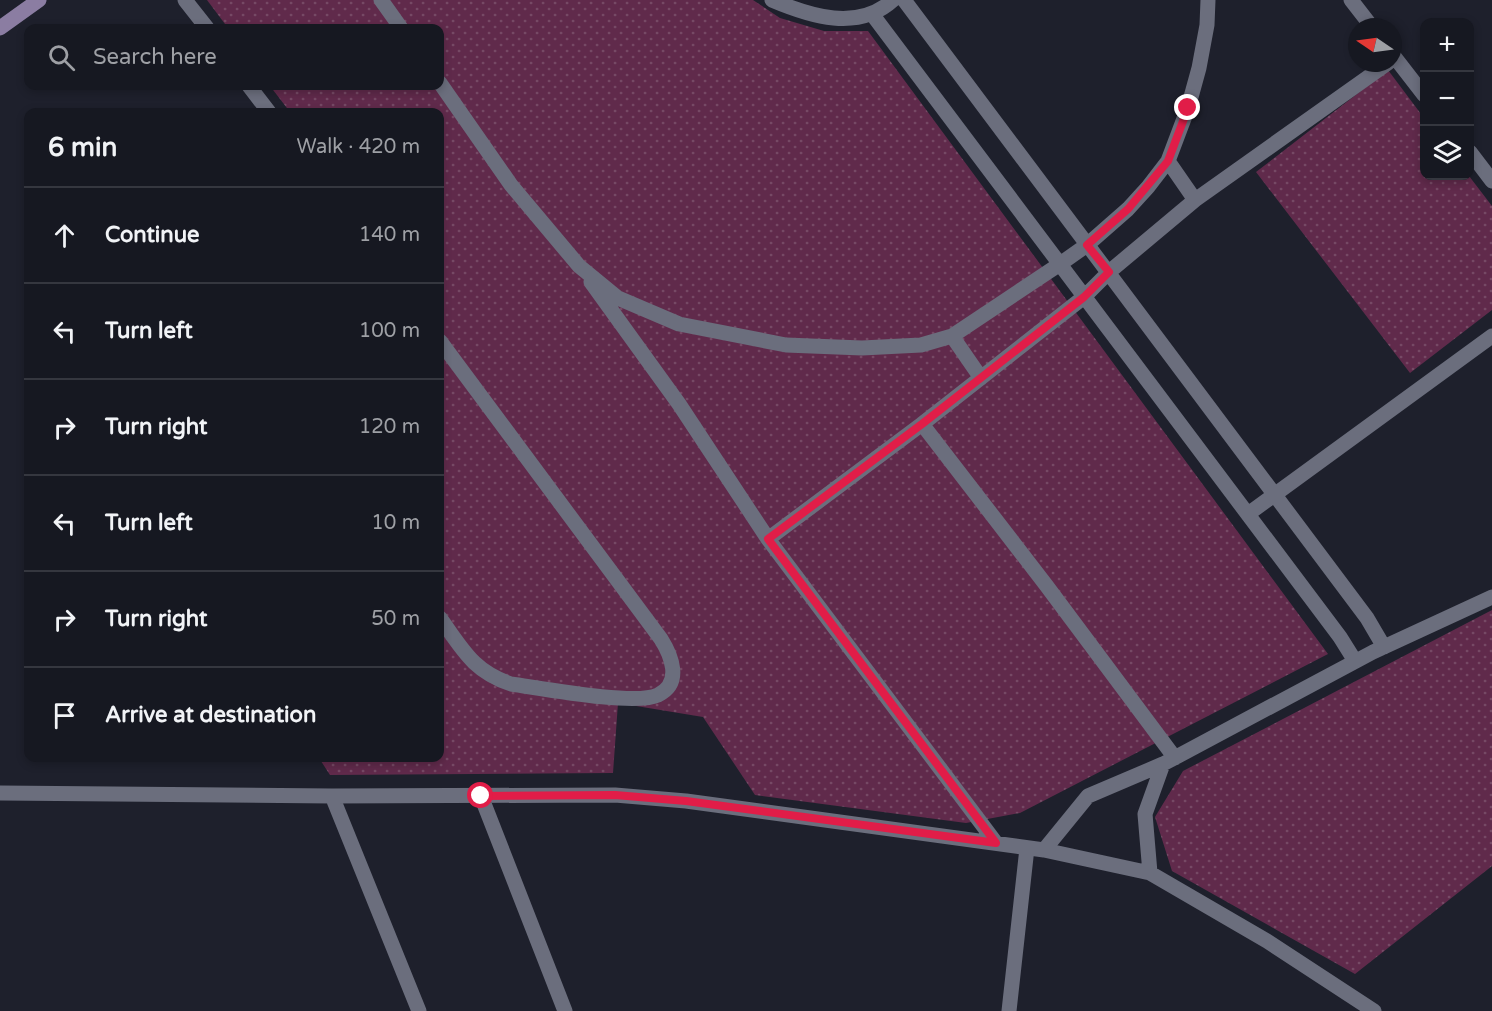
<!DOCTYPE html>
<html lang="en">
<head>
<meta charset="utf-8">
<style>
  :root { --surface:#161821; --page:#1f212a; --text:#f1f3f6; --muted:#9ea0a5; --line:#35373f }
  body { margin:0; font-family:"Varela Round",sans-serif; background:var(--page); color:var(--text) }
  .controls { position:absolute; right:18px; top:18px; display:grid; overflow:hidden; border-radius:12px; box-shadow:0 3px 9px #0003 }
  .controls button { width:54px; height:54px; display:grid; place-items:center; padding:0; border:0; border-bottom:2px solid var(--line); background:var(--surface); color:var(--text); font:30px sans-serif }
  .compass { position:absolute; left:1348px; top:18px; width:54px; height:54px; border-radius:50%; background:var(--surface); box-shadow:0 3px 9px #0003; rotate:283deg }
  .stop { position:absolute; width:18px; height:18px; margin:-14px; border:4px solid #e11d48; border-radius:50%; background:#fff }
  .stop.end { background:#e11d48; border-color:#fff; box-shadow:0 2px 6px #0008 }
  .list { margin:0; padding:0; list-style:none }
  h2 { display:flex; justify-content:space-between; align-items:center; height:78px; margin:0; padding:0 24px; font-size:26px }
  h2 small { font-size:20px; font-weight:400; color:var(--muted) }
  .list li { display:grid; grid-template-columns:39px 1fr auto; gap:18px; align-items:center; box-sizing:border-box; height:96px; padding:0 24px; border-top:2px solid var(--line) }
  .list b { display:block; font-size:22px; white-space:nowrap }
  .list em { font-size:20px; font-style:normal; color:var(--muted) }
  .icon { flex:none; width:33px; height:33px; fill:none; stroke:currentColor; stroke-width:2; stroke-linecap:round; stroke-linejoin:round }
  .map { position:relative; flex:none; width:1492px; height:1011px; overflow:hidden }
  .search { position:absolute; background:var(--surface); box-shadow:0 3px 9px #0003; left:24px; top:24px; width:420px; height:66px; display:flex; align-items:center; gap:15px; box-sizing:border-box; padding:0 21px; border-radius:12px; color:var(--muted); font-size:22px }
  .panel { position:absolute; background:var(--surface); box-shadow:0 3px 9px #0003; left:24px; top:108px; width:420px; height:654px; border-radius:12px }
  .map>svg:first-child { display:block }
  .grass { fill:url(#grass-dots) }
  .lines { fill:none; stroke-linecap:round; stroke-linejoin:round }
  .street { stroke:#6b6e7d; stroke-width:15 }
  .secondary { stroke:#8b7da2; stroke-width:15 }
  .route { stroke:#e11d48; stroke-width:8 }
</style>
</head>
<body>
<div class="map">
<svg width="1492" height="1011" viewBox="0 0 1492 1011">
  <defs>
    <pattern id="grass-dots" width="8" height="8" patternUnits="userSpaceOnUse" patternTransform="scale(1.5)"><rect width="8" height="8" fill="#602a4b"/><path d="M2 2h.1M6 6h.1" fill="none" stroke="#764965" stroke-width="1.8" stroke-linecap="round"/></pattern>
  </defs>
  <rect width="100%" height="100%" fill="#1e202c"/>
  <path class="grass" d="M 207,0 L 753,0 L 780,18 L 824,31 L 868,31 L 1328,654 L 1020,813 L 966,823 L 755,795 L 703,717 L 618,703 L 613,773 L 330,775 L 319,758 L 440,758 L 440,112 L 290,112 L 270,86 L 440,86 L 440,28 L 228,28 Z
    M 1388,70 L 1424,118 L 1424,176 L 1469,176 L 1492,206 L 1492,310 L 1410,373 L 1256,172 Z
    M 1492,610 L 1492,866 L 1355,974 L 1172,871 L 1155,817 L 1183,771 Z"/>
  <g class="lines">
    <path class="street" d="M 185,0 L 207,28
      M 381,0 L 401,28
      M 772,0 C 810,16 858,32 893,0
      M 904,0 L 1367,618 L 1384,647
      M 1351,0 L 1372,27
      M 872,14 L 1340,637 L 1355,661
      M 1393,55 L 1424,95
      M 440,83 L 511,185 L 579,266 L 618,298 L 679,324 L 786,345 L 862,348 L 921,345 L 952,336 L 1060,264 L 1087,245 L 1128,209 L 1148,187 L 1168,161 L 1188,108 L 1199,68 L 1207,25 L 1208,0
      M 249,86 L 269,112
      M 1470,152 L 1492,181
      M 1168,161 L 1195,200
      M 591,282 L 679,404 L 768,539 L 922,424
      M 952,336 L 981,378
      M 440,341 L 661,639 C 671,655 683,683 658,695 C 635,706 540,688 511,684 C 473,671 463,650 440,618
      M 1248,514 L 1492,336
      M 768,539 L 996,843
      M 1175,758 L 1046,585 L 922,424 L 1084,297 L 1109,272 L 1195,200 L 1388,63
      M 0,793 L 332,796 L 615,795 L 686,801 L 1044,850 L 1150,873 L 1267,941 L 1374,1011
      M 332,796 L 419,1011
      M 481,796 L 565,1011
      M 1044,850 L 1088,796 L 1163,764 L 1373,652 L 1492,597
      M 1150,873 L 1145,814 L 1163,764
      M 1009,1011 L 1027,848"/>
    <path class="secondary" d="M 0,28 L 39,0"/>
  </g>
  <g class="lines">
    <path class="route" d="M 481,796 L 615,795 L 686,801 L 996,843 L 768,539 L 922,424 L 1084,297 L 1109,272 L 1087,245 L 1128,209 L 1168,161 L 1188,108"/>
  </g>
</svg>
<div class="controls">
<button>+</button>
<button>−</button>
<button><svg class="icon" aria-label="layers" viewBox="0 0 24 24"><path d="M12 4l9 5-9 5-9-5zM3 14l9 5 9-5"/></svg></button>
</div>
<svg class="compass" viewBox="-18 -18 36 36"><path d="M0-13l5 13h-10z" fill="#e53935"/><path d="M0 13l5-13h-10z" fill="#9ea0a5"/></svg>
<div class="stop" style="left:481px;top:796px"></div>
<div class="stop end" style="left:1188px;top:108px"></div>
<div class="search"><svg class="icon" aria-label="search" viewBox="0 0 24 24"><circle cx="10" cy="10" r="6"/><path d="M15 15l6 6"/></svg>Search here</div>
<section class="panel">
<h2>6 min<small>Walk · 420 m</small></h2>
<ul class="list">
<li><svg class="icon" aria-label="ahead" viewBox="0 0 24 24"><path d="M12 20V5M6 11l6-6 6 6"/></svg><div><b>Continue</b></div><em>140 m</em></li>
<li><svg class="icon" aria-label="left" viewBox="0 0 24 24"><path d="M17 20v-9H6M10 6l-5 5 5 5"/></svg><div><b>Turn left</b></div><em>100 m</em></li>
<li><svg class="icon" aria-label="right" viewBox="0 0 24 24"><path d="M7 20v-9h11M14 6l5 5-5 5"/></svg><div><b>Turn right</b></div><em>120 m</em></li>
<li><svg class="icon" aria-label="left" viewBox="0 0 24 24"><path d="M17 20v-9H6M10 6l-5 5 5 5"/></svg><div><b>Turn left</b></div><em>10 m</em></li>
<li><svg class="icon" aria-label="right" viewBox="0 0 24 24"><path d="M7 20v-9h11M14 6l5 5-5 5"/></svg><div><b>Turn right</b></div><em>50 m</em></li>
<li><svg class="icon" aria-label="arrive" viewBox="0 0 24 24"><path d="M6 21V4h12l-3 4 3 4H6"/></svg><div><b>Arrive at destination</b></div></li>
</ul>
</section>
</div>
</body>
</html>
